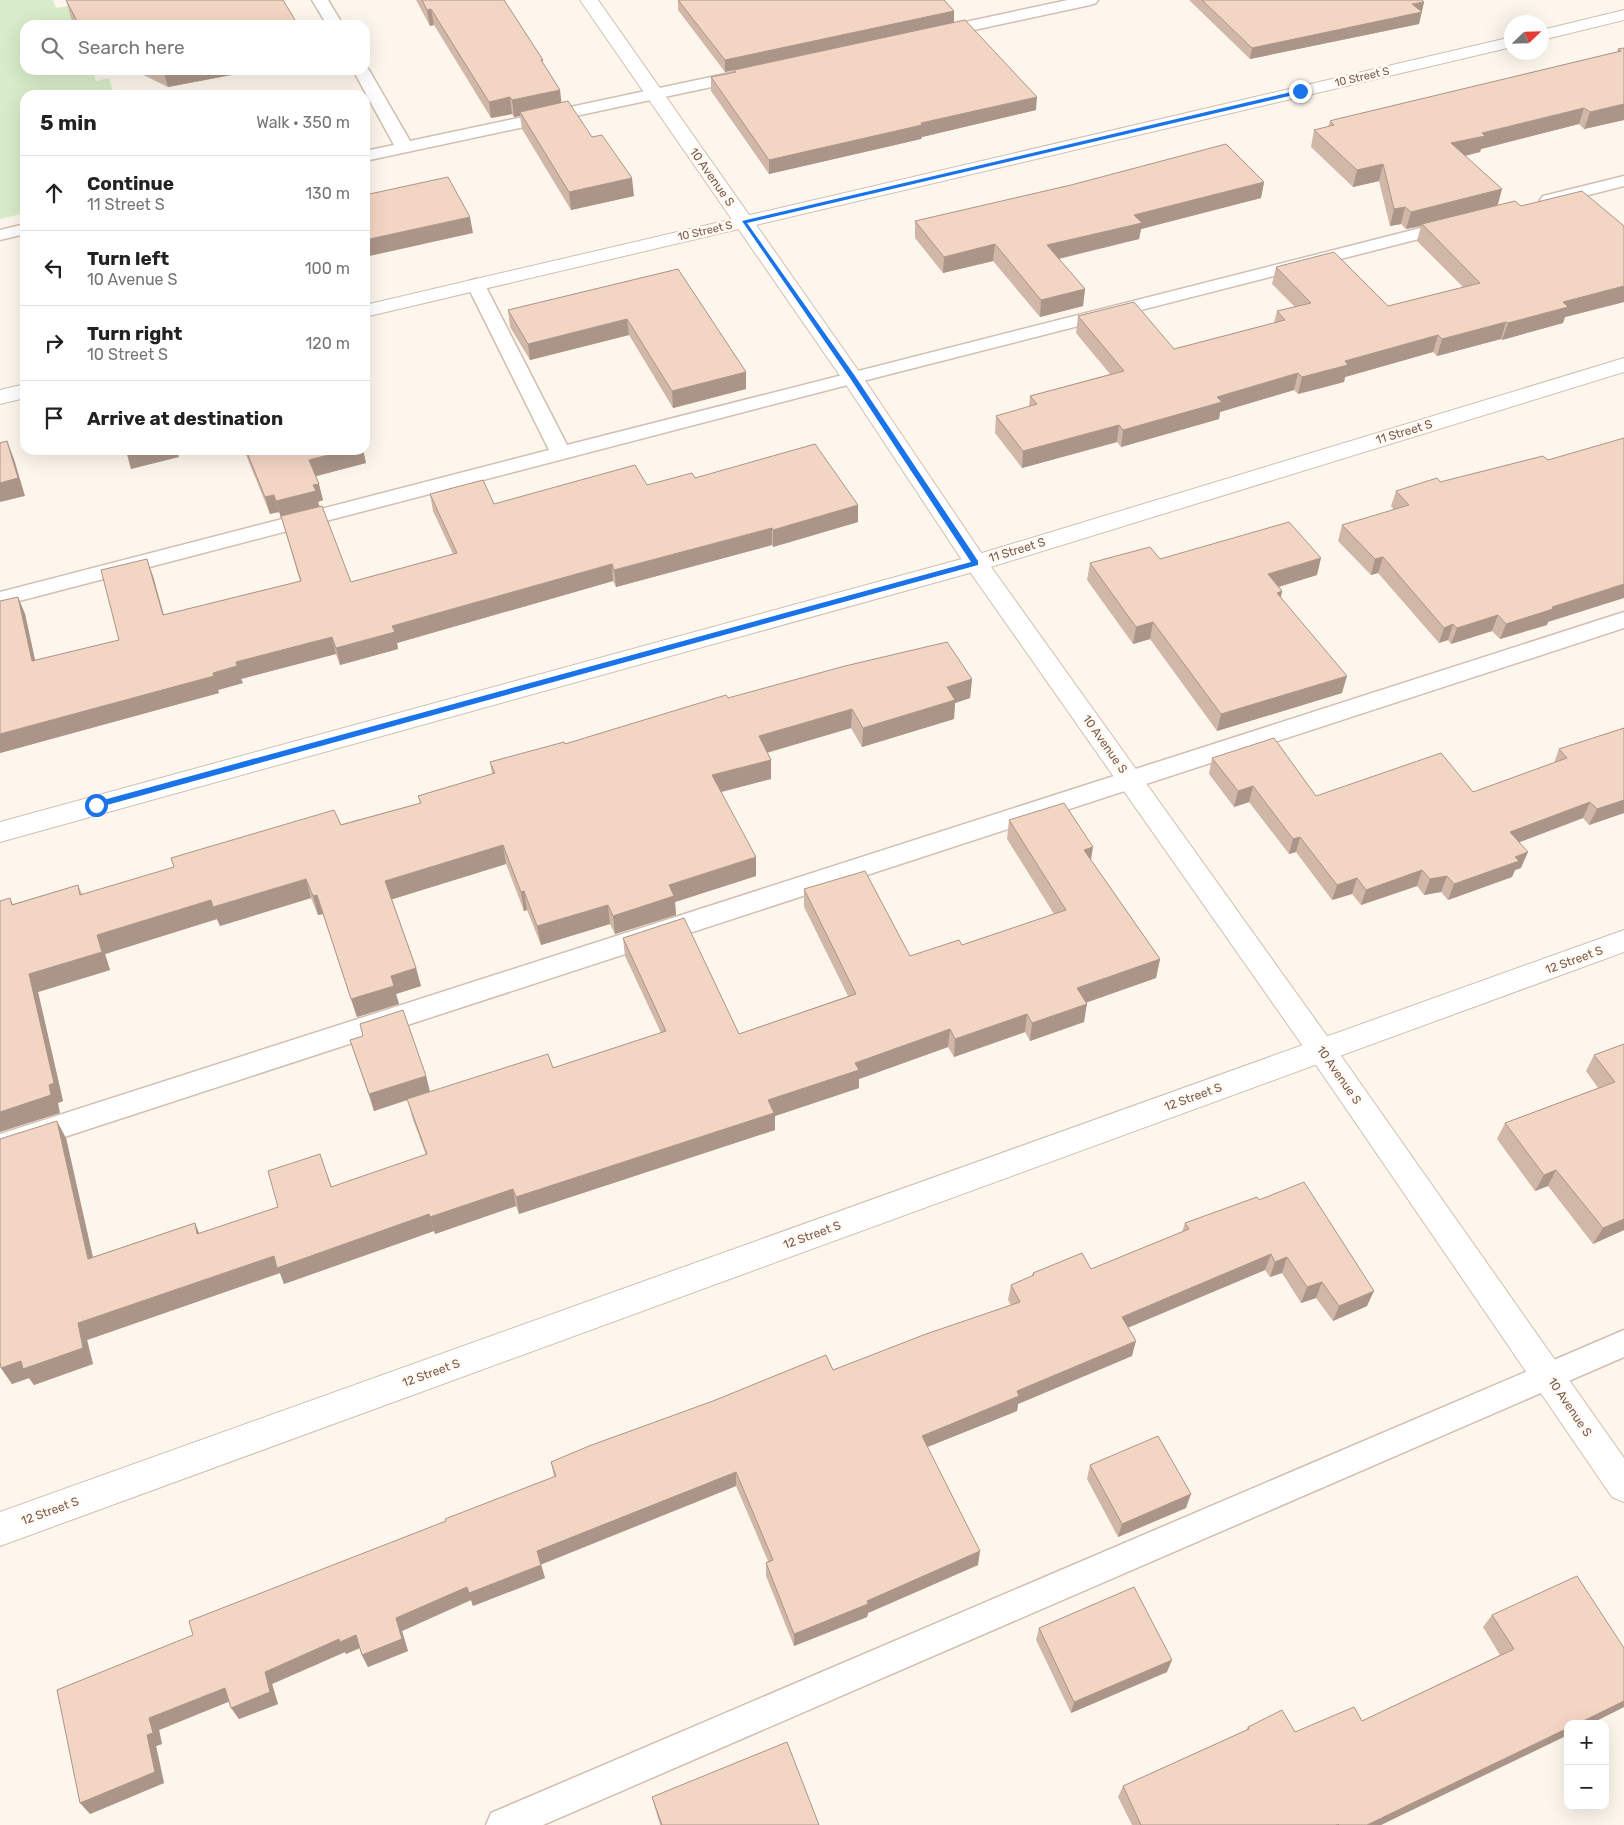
<!DOCTYPE html>
<html lang="en">
<head>
<meta charset="utf-8">
<style>
  :root { --surface:#fff; --page:#f2f2f2; --text:#222; --muted:#767676; --line:#e0e0e0 }
  body { margin:0; font-family:Rubik,sans-serif; background:var(--page); color:var(--text) }
  .controls { position:absolute; right:15px; bottom:15px; display:grid; overflow:hidden; border-radius:10px; box-shadow:0 5px 20px #0002 }
  .controls button { width:45px; height:45px; display:grid; place-items:center; padding:0; border:0; border-bottom:1px solid var(--line); background:var(--surface); color:var(--text); font:25px sans-serif }
  .compass { position:absolute; left:1504px; top:15px; width:45px; height:45px; border-radius:50%; background:var(--surface); box-shadow:0 5px 20px #0002; rotate:67deg }
  .stop { position:absolute; width:15px; height:15px; margin:-11px; border:4px solid #1a73e8; border-radius:50%; background:#fff }
  .stop.end { background:#1a73e8; border-color:#fff; box-shadow:0 1px 5px #0008 }
  .list { margin:0; padding:0; list-style:none }
  h2 { display:flex; justify-content:space-between; align-items:center; height:65px; margin:0; padding:0 20px; font-size:21px }
  h2 small { font-size:16px; font-weight:400; color:var(--muted) }
  .list li { display:grid; grid-template-columns:32px 1fr auto; gap:15px; align-items:center; box-sizing:border-box; height:75px; padding:0 20px; border-top:1px solid var(--line) }
  .list b { display:block; font-size:19px; white-space:nowrap }
  .list p { margin:0; font-size:16px; white-space:nowrap; color:var(--muted) }
  .list em { font-size:16px; font-style:normal; color:var(--muted) }
  .icon { flex:none; width:28px; height:28px; fill:none; stroke:currentColor; stroke-width:2; stroke-linecap:round; stroke-linejoin:round }
  .map { position:relative; flex:none; width:1624px; height:1825px; overflow:hidden }
  .search { position:absolute; background:var(--surface); box-shadow:0 5px 20px #0002; left:20px; top:20px; width:350px; height:55px; display:flex; align-items:center; gap:12px; box-sizing:border-box; padding:0 18px; border-radius:15px; color:var(--muted); font-size:19px }
  .panel { position:absolute; background:var(--surface); box-shadow:0 5px 20px #0002; left:20px; top:90px; width:350px; height:365px; border-radius:15px }
  .map>svg:first-child { display:block }
  .green { fill:#d8ecc9 }
  .lines { fill:none; stroke-linecap:round; stroke-linejoin:round }
  .service-casing { stroke:#d1beb0; stroke-width:3 }
  .minor-casing { stroke:#d1beb0; stroke-width:2 }
  .tertiary-casing { stroke:#d1beb0; stroke-width:2 }
  .service { fill:#fff; fill-rule:evenodd }
  .minor { fill:#fff; fill-rule:evenodd }
  .tertiary { fill:#fff; fill-rule:evenodd }
  .wall { fill:#d1b7a8 }
  .shaded-wall { fill:#aa9588 }
  .building { fill:#f3d5c3; stroke:#aa9588 }
  .route { fill:#1a73e8 }
  .labels { text-anchor:middle; dominant-baseline:central; stroke-width:5; stroke-linejoin:round; paint-order:stroke }
  .far-street-label { font-size:11px; fill:#7a5c4d; stroke:#fffaf3 }
  .street-label { font-size:12px; fill:#7a5c4d; stroke:#fffaf3 }
</style>
</head>
<body>
<div class="map">
<svg width="1624" height="1825" viewBox="0 0 1624 1825">
  <rect width="100%" height="100%" fill="#fdf6ec"/>
  <path class="green" d="M 0,0 L 53,0 L 56,8 L 68,6 L 75,25 L 25,25 L 25,70 L 92,70 L 96,81 L 109,78 L 114,95 L 25,95 L 25,213 L 0,219 Z"/>
  <g class="lines">
    <g class="service-casing">
      <path id="service" d="M 312,0 L 328,0 L 343,25 L 327,25 Z
        M 1068,0 L 1098,0 L 1096,3 L 1090,5 L 937,38 L 931,36 L 929,33 L 931,30 L 937,28 Z
        M 365,66 L 369,70 L 410,141 L 744,70 L 750,71 L 752,75 L 750,79 L 744,80 L 365,161 L 365,151 L 394,145 L 353,70 L 365,70 Z
        M 1624,176 L 1624,186 L 1549,205 L 1543,204 L 1540,200 L 1543,196 Z
        M 1452,220 L 1458,221 L 1461,225 L 1458,229 L 859,382 L 0,606 L 0,592 L 549,450 L 467,285 L 469,281 L 476,279 L 483,281 L 485,285 L 567,445 Z
        M 25,224 L 25,234 L 0,240 L 0,230 Z
        M 1624,612 L 1624,628 L 0,1158 L 0,1134 Z
        M 1624,1330 L 1624,1357 L 543,1825 L 486,1825 L 491,1813 Z"/>
    </g>
    <g class="minor-casing">
      <path id="minor" d="M 1624,10 L 1624,20 L 1542,40 L 1542,30 Z
        M 1512,37 L 1512,47 L 365,317 L 365,305 Z
        M 1624,358 L 1624,372 L 984,569 L 0,842 L 0,822 L 969,557 Z
        M 25,384 L 25,398 L 0,404 L 0,390 Z
        M 1624,930 L 1624,952 L 0,1546 L 0,1512 Z"/>
    </g>
    <g class="tertiary-casing">
      <path id="tertiary" d="M 580,0 L 598,0 L 860,373 L 984,557 L 1332,1043 L 1624,1458 L 1624,1502 L 1612,1497 L 1312,1059 L 968,569 L 843,380 Z"/>
    </g>
    <use href="#service" class="service"/>
    <use href="#minor" class="minor"/>
    <use href="#tertiary" class="tertiary"/>
  </g>
  <path class="wall" d="M 66,0 L 283,0 L 298,25 L 73,25 Z
    M 416,0 L 504,0 L 543,60 L 543,64 L 561,103 L 592,137 L 634,196 L 571,210 L 522,129 L 520,116 L 514,117 L 512,114 L 491,118 L 434,25 L 430,26 Z
    M 678,0 L 944,0 L 954,11 L 954,23 L 725,72 L 678,10 Z
    M 1189,0 L 1422,0 L 1424,2 L 1419,24 L 1250,59 Z
    M 1624,48 L 1624,120 L 1584,129 L 1579,124 L 1481,149 L 1480,152 L 1465,156 L 1502,189 L 1498,205 L 1521,206 L 1624,226 L 1624,302 L 1565,317 L 1563,323 L 1502,340 L 1501,339 L 1437,356 L 1433,352 L 1345,377 L 1344,382 L 1298,394 L 1294,390 L 1220,412 L 1219,419 L 1121,447 L 1117,442 L 1022,468 L 995,433 L 996,416 L 1029,407 L 1030,396 L 1110,374 L 1076,333 L 1078,316 L 1174,349 L 1274,323 L 1277,311 L 1295,307 L 1272,284 L 1276,267 L 1388,306 L 1463,287 L 1417,241 L 1421,226 L 1406,229 L 1401,224 L 1390,226 L 1379,181 L 1353,187 L 1311,147 L 1314,130 L 1328,127 L 1330,121 L 1617,52 L 1618,49 Z
    M 133,70 L 247,70 L 247,72 L 168,87 Z
    M 734,70 L 1036,110 L 922,137 L 921,139 L 769,174 L 711,91 L 711,77 L 734,72 Z
    M 1264,182 L 1261,198 L 1141,229 L 1139,239 L 1059,259 L 1085,289 L 1083,306 L 1040,317 L 993,261 L 943,273 L 915,238 L 915,221 Z
    M 678,269 L 746,372 L 746,389 L 673,408 L 629,335 L 530,360 L 510,327 L 508,310 Z
    M 244,450 L 363,450 L 366,463 L 316,476 L 323,500 L 318,502 L 319,507 L 351,582 L 453,554 L 433,511 L 430,494 L 494,504 L 647,485 L 695,478 L 858,505 L 858,522 L 773,547 L 772,545 L 616,587 L 613,581 L 397,643 L 398,649 L 340,665 L 336,654 L 241,679 L 243,683 L 218,690 L 219,693 L 0,753 L 0,601 L 18,597 L 25,614 L 35,661 L 119,640 L 153,576 L 164,615 L 300,581 L 281,517 L 281,518 L 279,512 L 270,514 Z
    M 1396,491 L 1548,622 L 1547,625 L 1500,639 L 1492,631 L 1451,644 L 1448,640 L 1439,643 L 1378,573 L 1371,575 L 1338,541 L 1342,525 L 1394,510 L 1391,506 Z
    M 1160,559 L 1317,575 L 1279,587 L 1282,591 L 1281,598 L 1342,693 L 1217,731 L 1150,639 L 1133,644 L 1087,580 L 1090,563 Z
    M 972,679 L 970,698 L 955,703 L 954,719 L 862,747 L 851,728 L 767,753 L 771,760 L 771,779 L 721,792 L 756,876 L 675,902 L 676,915 L 615,934 L 610,924 L 541,945 L 527,910 L 524,911 L 506,864 L 392,899 L 416,968 L 421,986 L 396,994 L 399,1004 L 357,1017 L 323,914 L 318,915 L 311,898 L 220,926 L 217,919 L 105,954 L 110,970 L 38,992 L 63,1101 L 58,1103 L 60,1113 L 10,898 L 13,904 L 78,885 L 82,894 L 420,803 L 418,796 L 492,774 L 490,762 L 565,744 L 728,698 Z
    M 1624,728 L 1624,813 L 1589,825 L 1583,818 L 1519,842 L 1521,868 L 1515,870 L 1512,877 L 1448,900 L 1441,892 L 1424,895 L 1417,886 L 1361,905 L 1352,894 L 1332,900 L 1296,852 L 1289,854 L 1249,802 L 1234,807 L 1209,774 L 1212,758 L 1316,796 L 1473,792 L 1554,763 L 1559,749 Z
    M 1009,820 L 1091,860 L 1160,959 L 1156,978 L 1086,1002 L 1084,1022 L 1030,1041 L 1025,1032 L 954,1057 L 948,1047 L 859,1079 L 859,1088 L 775,1116 L 775,1130 L 519,1214 L 516,1206 L 435,1234 L 434,1231 L 284,1284 L 280,1273 L 87,1340 L 93,1364 L 34,1385 L 29,1378 L 12,1384 L 1,1368 L 66,1138 L 93,1257 L 195,1223 L 199,1234 L 278,1207 L 326,1171 L 332,1187 L 426,1155 L 412,1117 L 408,1100 L 374,1111 L 350,1040 L 426,1076 L 430,1092 L 553,1068 L 661,1033 L 625,956 L 623,938 L 739,1034 L 848,996 L 804,907 L 804,889 L 910,956 L 962,945 L 1054,914 L 1007,839 Z
    M 1624,1044 L 1624,1230 L 1593,1244 L 1548,1186 L 1535,1191 L 1497,1139 L 1505,1123 L 1598,1088 L 1586,1071 L 1594,1055 Z
    M 1259,1200 L 1367,1306 L 1333,1321 L 1316,1298 L 1301,1303 L 1282,1273 L 1270,1277 L 1265,1270 L 1128,1327 L 1132,1356 L 1018,1404 L 1017,1411 L 927,1447 L 978,1565 L 868,1613 L 867,1617 L 794,1646 L 766,1576 L 766,1563 L 768,1561 L 736,1486 L 541,1564 L 545,1578 L 473,1606 L 471,1600 L 402,1631 L 408,1651 L 368,1667 L 362,1655 L 360,1648 L 346,1654 L 345,1652 L 272,1684 L 278,1704 L 239,1719 L 229,1701 L 159,1730 L 162,1744 L 156,1746 L 164,1783 L 90,1814 L 193,1635 L 446,1521 L 554,1477 L 551,1462 L 833,1370 L 1011,1305 L 1008,1300 L 1011,1285 L 1032,1276 L 1033,1273 L 1091,1269 L 1182,1232 L 1185,1223 Z
    M 1090,1465 L 1186,1508 L 1118,1537 L 1087,1479 Z
    M 1492,1615 L 1624,1648 L 1624,1707 L 1590,1724 L 1568,1724 L 1381,1825 L 1132,1825 L 1118,1797 L 1123,1786 L 1246,1730 L 1248,1727 L 1295,1732 L 1362,1721 L 1500,1655 L 1483,1627 Z
    M 1039,1628 L 1167,1672 L 1071,1713 L 1036,1640 Z
    M 652,1797 L 819,1825 L 660,1825 L 655,1808 Z"/>
  <path class="shaded-wall" d="M 1424,2 L 1419,24 L 1250,59 L 1252,48 Z
    M 431,9 L 434,25 L 430,26 L 427,10 Z
    M 954,11 L 954,23 L 725,72 L 725,60 Z
    M 163,70 L 247,70 L 247,72 L 168,87 Z
    M 560,90 L 562,107 L 520,112 L 520,116 L 514,117 L 512,100 Z
    M 510,97 L 512,114 L 491,118 L 489,102 Z
    M 1037,97 L 1036,110 L 922,137 L 921,139 L 769,174 L 769,160 L 921,123 Z
    M 1624,104 L 1624,120 L 1584,129 L 1590,112 Z
    M 1584,108 L 1579,124 L 1481,149 L 1480,152 L 1447,160 L 1451,143 L 1482,133 Z
    M 1383,164 L 1379,181 L 1353,187 L 1357,170 Z
    M 632,178 L 634,196 L 571,210 L 569,192 Z
    M 1264,182 L 1261,198 L 1141,229 L 1139,239 L 1045,262 L 1047,245 L 1134,215 Z
    M 1502,189 L 1497,206 L 1422,224 L 1421,226 L 1406,229 L 1411,212 Z
    M 1405,207 L 1401,224 L 1390,226 L 1394,209 Z
    M 470,217 L 473,233 L 365,257 L 365,240 Z
    M 995,244 L 993,261 L 943,273 L 944,257 Z
    M 1624,286 L 1624,302 L 1565,317 L 1563,323 L 1502,340 L 1508,323 L 1563,302 Z
    M 1085,289 L 1083,306 L 1040,317 L 1041,300 Z
    M 627,319 L 629,335 L 530,360 L 528,344 Z
    M 1506,322 L 1501,339 L 1437,356 L 1442,339 Z
    M 1438,335 L 1433,352 L 1345,377 L 1344,382 L 1298,394 L 1302,377 L 1345,361 Z
    M 746,372 L 746,389 L 673,408 L 672,391 Z
    M 1298,373 L 1294,390 L 1220,412 L 1219,419 L 1121,447 L 1123,430 L 1217,397 Z
    M 1119,425 L 1117,442 L 1022,468 L 1023,451 Z
    M 7,441 L 14,459 L 25,496 L 0,502 L 0,483 Z
    M 130,450 L 177,450 L 179,457 L 131,469 L 126,451 Z
    M 348,450 L 363,450 L 366,463 L 313,477 L 309,460 Z
    M 319,484 L 323,500 L 318,502 L 320,507 L 281,518 L 276,501 L 313,485 Z
    M 274,495 L 279,512 L 270,514 L 265,497 Z
    M 858,505 L 858,522 L 773,547 L 773,530 Z
    M 772,528 L 772,545 L 616,587 L 614,570 Z
    M 1383,557 L 1378,573 L 1371,575 L 1375,559 Z
    M 1321,558 L 1317,575 L 1264,591 L 1268,574 Z
    M 147,559 L 153,576 L 168,632 L 163,615 Z
    M 612,564 L 613,581 L 397,643 L 398,649 L 340,665 L 336,648 L 392,626 Z
    M 1624,584 L 1624,598 L 1548,622 L 1547,625 L 1500,639 L 1506,624 L 1552,607 Z
    M 1282,591 L 1278,608 L 1277,593 Z
    M 18,597 L 25,614 L 39,678 L 32,661 Z
    M 1498,615 L 1492,631 L 1451,644 L 1457,628 Z
    M 1153,622 L 1150,639 L 1133,644 L 1136,627 Z
    M 1453,624 L 1448,640 L 1439,643 L 1444,628 Z
    M 332,637 L 336,654 L 241,679 L 243,683 L 218,690 L 219,693 L 0,753 L 0,734 L 213,673 L 236,662 Z
    M 1347,676 L 1342,693 L 1217,731 L 1221,714 Z
    M 972,679 L 970,698 L 955,703 L 954,719 L 862,747 L 863,728 L 947,687 Z
    M 852,709 L 851,728 L 759,755 L 759,736 Z
    M 771,760 L 771,779 L 713,794 L 712,775 Z
    M 1253,786 L 1249,802 L 1234,807 L 1238,791 Z
    M 1624,800 L 1624,813 L 1589,825 L 1597,809 Z
    M 1590,802 L 1583,818 L 1504,848 L 1510,832 Z
    M 1300,837 L 1296,852 L 1289,854 L 1293,839 Z
    M 503,845 L 506,864 L 390,900 L 385,881 Z
    M 1093,847 L 1090,866 L 1084,850 Z
    M 1528,852 L 1521,868 L 1515,870 L 1512,877 L 1448,900 L 1454,884 L 1515,857 Z
    M 756,857 L 756,876 L 675,902 L 676,915 L 615,934 L 613,916 L 669,885 Z
    M 1422,870 L 1417,886 L 1361,905 L 1366,890 Z
    M 1447,876 L 1441,892 L 1424,895 L 1430,879 Z
    M 1357,878 L 1352,894 L 1332,900 L 1337,885 Z
    M 306,879 L 311,898 L 220,926 L 217,919 L 105,954 L 110,970 L 38,992 L 63,1101 L 58,1103 L 60,1113 L 0,1132 L 0,1112 L 49,1085 L 29,974 L 97,935 L 211,900 Z
    M 524,891 L 527,910 L 524,911 L 521,892 Z
    M 317,895 L 323,914 L 318,915 L 313,896 Z
    M 608,905 L 610,924 L 541,945 L 537,926 Z
    M 1160,959 L 1156,978 L 1074,1007 L 1077,988 Z
    M 416,968 L 421,986 L 396,994 L 399,1004 L 357,1017 L 351,999 L 391,976 Z
    M 1087,1004 L 1084,1022 L 1030,1041 L 1032,1023 Z
    M 1027,1014 L 1025,1032 L 954,1057 L 955,1039 Z
    M 950,1029 L 948,1047 L 859,1079 L 859,1088 L 775,1116 L 775,1130 L 519,1214 L 516,1197 L 768,1100 L 855,1063 Z
    M 426,1076 L 430,1092 L 374,1111 L 369,1094 Z
    M 57,1121 L 66,1138 L 97,1276 L 88,1259 Z
    M 1556,1170 L 1548,1186 L 1535,1191 L 1544,1175 Z
    M 513,1189 L 516,1206 L 435,1234 L 430,1217 Z
    M 429,1214 L 434,1231 L 284,1284 L 280,1273 L 87,1340 L 93,1364 L 34,1385 L 29,1378 L 12,1384 L 1,1368 L 78,1323 L 274,1256 Z
    M 1624,1219 L 1624,1230 L 1593,1244 L 1603,1228 Z
    M 195,1223 L 202,1240 L 197,1234 Z
    M 1271,1254 L 1265,1270 L 1118,1332 L 1122,1317 Z
    M 1287,1257 L 1282,1273 L 1270,1277 L 1275,1262 Z
    M 1322,1282 L 1316,1298 L 1301,1303 L 1307,1287 Z
    M 1374,1291 L 1367,1306 L 1333,1321 L 1339,1306 Z
    M 1136,1341 L 1132,1356 L 1018,1404 L 1017,1411 L 920,1450 L 922,1436 L 1017,1391 Z
    M 736,1472 L 736,1486 L 540,1565 L 537,1551 Z
    M 1191,1494 L 1186,1508 L 1118,1537 L 1122,1524 Z
    M 980,1551 L 978,1565 L 868,1613 L 867,1617 L 794,1646 L 794,1634 L 867,1601 Z
    M 541,1565 L 545,1578 L 473,1606 L 471,1600 L 402,1631 L 408,1651 L 368,1667 L 362,1655 L 396,1618 L 467,1587 Z
    M 356,1635 L 362,1647 L 346,1654 L 345,1652 L 272,1684 L 278,1704 L 239,1719 L 231,1708 L 265,1672 L 339,1639 Z
    M 1172,1660 L 1167,1672 L 1071,1713 L 1074,1702 Z
    M 225,1688 L 233,1700 L 159,1730 L 162,1744 L 156,1746 L 164,1783 L 90,1814 L 80,1803 L 147,1735 L 149,1718 Z
    M 1624,1701 L 1624,1707 L 1590,1724 L 1577,1724 Z
    M 1568,1728 L 1568,1735 L 1381,1825 L 1367,1825 Z"/>
  <path class="building" d="M 66,0 L 283,0 L 298,25 L 79,25 Z
    M 422,0 L 504,0 L 543,60 L 541,60 L 560,90 L 512,100 L 510,97 L 489,102 L 431,9 L 427,10 Z
    M 678,0 L 944,0 L 954,11 L 725,60 Z
    M 1202,0 L 1422,0 L 1424,2 L 1412,4 L 1422,12 L 1252,48 Z
    M 965,20 L 1037,97 L 921,123 L 922,125 L 769,160 L 711,77 L 736,72 L 734,70 Z
    M 1624,48 L 1624,104 L 1590,112 L 1584,108 L 1482,133 L 1485,136 L 1451,143 L 1502,189 L 1411,212 L 1405,207 L 1394,209 L 1383,164 L 1357,170 L 1314,130 L 1334,125 L 1330,121 L 1333,120 L 1621,51 L 1618,49 Z
    M 568,101 L 592,137 L 602,135 L 632,178 L 569,192 L 520,112 Z
    M 1226,144 L 1264,182 L 1134,215 L 1142,223 L 1047,245 L 1085,289 L 1041,300 L 995,244 L 944,257 L 915,221 L 1071,185 Z
    M 448,177 L 470,217 L 365,240 L 365,195 Z
    M 1582,191 L 1624,226 L 1624,286 L 1563,302 L 1568,307 L 1508,323 L 1506,322 L 1442,339 L 1438,335 L 1345,361 L 1348,365 L 1302,377 L 1298,373 L 1217,397 L 1222,402 L 1123,430 L 1119,425 L 1023,451 L 996,416 L 1037,404 L 1030,396 L 1124,371 L 1078,316 L 1134,302 L 1174,349 L 1285,320 L 1277,311 L 1311,303 L 1276,267 L 1334,252 L 1388,306 L 1480,283 L 1422,224 L 1515,201 L 1521,206 Z
    M 678,269 L 746,372 L 672,391 L 627,319 L 528,344 L 508,310 Z
    M 1624,438 L 1624,584 L 1552,607 L 1553,609 L 1506,624 L 1498,615 L 1457,628 L 1453,624 L 1444,628 L 1383,557 L 1375,559 L 1342,525 L 1409,505 L 1396,491 L 1437,478 L 1440,482 L 1543,456 L 1548,460 Z
    M 7,441 L 18,478 L 0,483 L 0,443 Z
    M 815,444 L 858,505 L 773,530 L 772,528 L 614,570 L 612,564 L 392,626 L 395,632 L 336,648 L 332,637 L 236,662 L 237,666 L 213,673 L 214,676 L 0,734 L 0,601 L 18,597 L 32,661 L 119,640 L 101,570 L 147,559 L 163,615 L 301,581 L 281,516 L 322,506 L 351,582 L 457,553 L 430,494 L 483,480 L 494,504 L 635,465 L 647,485 L 692,473 L 695,478 Z
    M 246,450 L 348,450 L 309,460 L 319,484 L 313,485 L 316,491 L 276,501 L 274,495 L 265,497 Z
    M 1289,522 L 1321,558 L 1268,574 L 1282,591 L 1277,593 L 1347,676 L 1221,714 L 1153,622 L 1136,627 L 1090,563 L 1150,547 L 1160,559 Z
    M 947,642 L 972,679 L 947,687 L 955,700 L 863,728 L 852,709 L 759,736 L 771,760 L 712,775 L 756,857 L 669,885 L 674,896 L 613,916 L 608,905 L 537,926 L 524,891 L 521,892 L 503,845 L 385,881 L 416,968 L 391,976 L 394,986 L 351,999 L 317,895 L 313,896 L 306,879 L 213,907 L 211,900 L 97,935 L 102,952 L 29,974 L 54,1083 L 49,1085 L 51,1095 L 0,1112 L 0,901 L 10,898 L 12,905 L 78,885 L 80,895 L 174,867 L 171,858 L 334,810 L 341,825 L 421,803 L 418,796 L 495,773 L 490,762 L 564,742 L 565,744 L 726,695 L 728,698 L 845,666 Z
    M 1624,728 L 1624,800 L 1597,809 L 1590,802 L 1510,832 L 1528,852 L 1515,857 L 1519,861 L 1454,884 L 1447,876 L 1430,879 L 1422,870 L 1366,890 L 1357,878 L 1337,885 L 1300,837 L 1293,839 L 1253,786 L 1238,791 L 1212,758 L 1274,738 L 1316,796 L 1441,753 L 1473,792 L 1567,758 L 1559,749 Z
    M 1064,803 L 1093,847 L 1084,850 L 1160,959 L 1077,988 L 1087,1004 L 1032,1023 L 1027,1014 L 955,1039 L 950,1029 L 855,1063 L 859,1070 L 768,1100 L 774,1113 L 516,1197 L 513,1189 L 430,1217 L 429,1214 L 277,1268 L 274,1256 L 78,1323 L 83,1348 L 23,1369 L 21,1361 L 1,1368 L 0,1362 L 0,1139 L 57,1121 L 88,1259 L 195,1223 L 197,1234 L 278,1207 L 268,1171 L 320,1154 L 331,1187 L 427,1154 L 407,1099 L 548,1054 L 553,1068 L 666,1031 L 623,938 L 684,918 L 739,1034 L 856,994 L 804,889 L 865,871 L 910,956 L 959,940 L 962,945 L 1066,910 L 1009,820 Z
    M 403,1010 L 426,1076 L 369,1094 L 350,1040 L 363,1036 L 360,1024 Z
    M 1624,1044 L 1624,1219 L 1603,1228 L 1556,1170 L 1544,1175 L 1505,1123 L 1615,1082 L 1594,1055 Z
    M 1304,1182 L 1374,1291 L 1339,1306 L 1322,1282 L 1307,1287 L 1287,1257 L 1275,1262 L 1271,1254 L 1122,1317 L 1136,1341 L 1017,1391 L 1019,1396 L 922,1436 L 980,1551 L 867,1601 L 868,1604 L 794,1634 L 766,1563 L 773,1560 L 736,1472 L 537,1551 L 541,1565 L 469,1593 L 467,1587 L 396,1618 L 402,1639 L 362,1655 L 356,1635 L 340,1642 L 339,1639 L 265,1672 L 270,1692 L 231,1708 L 225,1688 L 149,1718 L 153,1733 L 147,1735 L 155,1772 L 80,1803 L 57,1690 L 193,1635 L 189,1621 L 446,1521 L 445,1519 L 556,1476 L 551,1462 L 589,1446 L 713,1401 L 826,1355 L 833,1370 L 926,1334 L 1020,1302 L 1011,1285 L 1034,1275 L 1033,1273 L 1082,1253 L 1091,1269 L 1189,1229 L 1185,1223 L 1257,1197 L 1259,1200 Z
    M 1158,1436 L 1191,1494 L 1122,1524 L 1090,1465 Z
    M 1577,1576 L 1624,1648 L 1624,1701 L 1577,1724 L 1568,1724 L 1568,1728 L 1367,1825 L 1339,1825 L 1338,1824 L 1336,1825 L 1141,1825 L 1123,1786 L 1249,1729 L 1248,1727 L 1282,1710 L 1295,1732 L 1354,1707 L 1362,1721 L 1514,1649 L 1492,1615 Z
    M 1134,1587 L 1172,1660 L 1074,1702 L 1039,1628 Z
    M 787,1742 L 819,1825 L 662,1825 L 652,1797 Z"/>
  <path class="route" d="M 1300,90 L 1302,93 L 747,223 L 855,376 L 978,561 L 978,565 L 96,808 L 93,807 L 92,805 L 96,802 L 971,562 L 850,378 L 742,221 Z"/>
  <g class="labels">
    <g class="far-street-label">
      <text transform="translate(1362 77) rotate(-13)">10 Street S</text>
      <text transform="translate(705 231) rotate(-13)">10 Street S</text>
    </g>
    <g class="street-label">
      <text transform="translate(712 177) rotate(55)">10 Avenue S</text>
      <text transform="translate(1404 432) rotate(-17)">11 Street S</text>
      <text transform="translate(1017 550) rotate(-17)">11 Street S</text>
      <text transform="translate(1105 744) rotate(55)">10 Avenue S</text>
      <text transform="translate(1574 960) rotate(-20)">12 Street S</text>
      <text transform="translate(1339 1075) rotate(55)">10 Avenue S</text>
      <text transform="translate(1193 1097) rotate(-20)">12 Street S</text>
      <text transform="translate(812 1235) rotate(-20)">12 Street S</text>
      <text transform="translate(431 1373) rotate(-20)">12 Street S</text>
      <text transform="translate(1570 1407) rotate(56)">10 Avenue S</text>
      <text transform="translate(50 1511) rotate(-20)">12 Street S</text>
    </g>
  </g>
</svg>
<div class="controls">
<button>+</button>
<button>−</button>
</div>
<svg class="compass" viewBox="-18 -18 36 36"><path d="M0-13l5 13h-10z" fill="#e53935"/><path d="M0 13l5-13h-10z" fill="#767676"/></svg>
<div class="stop" style="left:96px;top:805px"></div>
<div class="stop end" style="left:1300px;top:91px"></div>
<div class="search"><svg class="icon" aria-label="search" viewBox="0 0 24 24"><circle cx="10" cy="10" r="6"/><path d="M15 15l6 6"/></svg>Search here</div>
<section class="panel">
<h2>5 min<small>Walk · 350 m</small></h2>
<ul class="list">
<li><svg class="icon" aria-label="ahead" viewBox="0 0 24 24"><path d="M12 20V5M6 11l6-6 6 6"/></svg><div><b>Continue</b><p>11 Street S</p></div><em>130 m</em></li>
<li><svg class="icon" aria-label="left" viewBox="0 0 24 24"><path d="M17 20v-9H6M10 6l-5 5 5 5"/></svg><div><b>Turn left</b><p>10 Avenue S</p></div><em>100 m</em></li>
<li><svg class="icon" aria-label="right" viewBox="0 0 24 24"><path d="M7 20v-9h11M14 6l5 5-5 5"/></svg><div><b>Turn right</b><p>10 Street S</p></div><em>120 m</em></li>
<li><svg class="icon" aria-label="arrive" viewBox="0 0 24 24"><path d="M6 21V4h12l-3 4 3 4H6"/></svg><div><b>Arrive at destination</b></div></li>
</ul>
</section>
</div>
</body>
</html>
